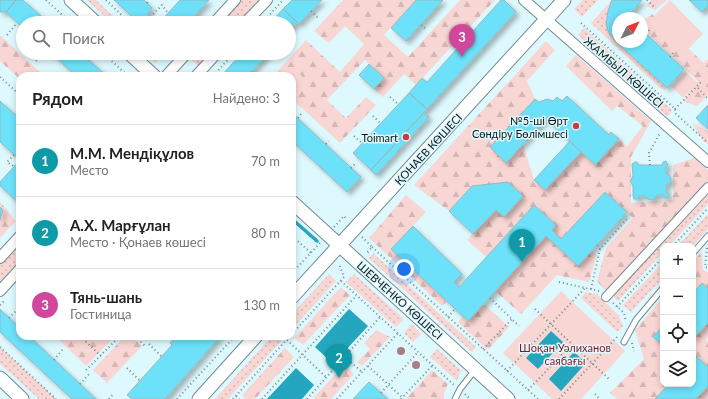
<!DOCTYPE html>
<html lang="ru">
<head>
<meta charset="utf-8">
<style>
  :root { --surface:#fff; --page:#f6f6f6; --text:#222; --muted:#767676; --line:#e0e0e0; --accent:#111827 }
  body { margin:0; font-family:Lato,sans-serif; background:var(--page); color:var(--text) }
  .controls { position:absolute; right:12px; bottom:12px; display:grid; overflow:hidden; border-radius:8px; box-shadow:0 2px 6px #0003 }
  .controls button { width:36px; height:36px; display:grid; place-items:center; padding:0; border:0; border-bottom:1px solid var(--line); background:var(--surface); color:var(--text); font:20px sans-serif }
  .compass { position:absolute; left:612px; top:12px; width:36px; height:36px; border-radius:50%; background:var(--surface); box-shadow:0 2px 6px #0003; rotate:48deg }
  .you { position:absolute; left:404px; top:269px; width:14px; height:14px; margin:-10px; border:3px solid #fff; border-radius:50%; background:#1a73e8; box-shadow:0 0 0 6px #1a73e833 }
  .badge { display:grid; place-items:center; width:26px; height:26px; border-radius:50%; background:var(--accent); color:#fff; font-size:13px; font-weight:700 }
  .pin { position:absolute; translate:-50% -33px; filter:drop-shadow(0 1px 2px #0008) }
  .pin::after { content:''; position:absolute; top:21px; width:14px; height:12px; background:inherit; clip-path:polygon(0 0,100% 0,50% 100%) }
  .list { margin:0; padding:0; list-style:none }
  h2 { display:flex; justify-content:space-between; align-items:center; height:52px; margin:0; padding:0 16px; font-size:17px }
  h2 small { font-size:13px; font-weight:400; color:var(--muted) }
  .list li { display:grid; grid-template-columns:26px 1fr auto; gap:12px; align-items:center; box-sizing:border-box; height:72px; padding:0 16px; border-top:1px solid var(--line) }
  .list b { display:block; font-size:15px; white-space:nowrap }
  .list p { margin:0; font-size:13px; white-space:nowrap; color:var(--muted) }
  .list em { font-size:13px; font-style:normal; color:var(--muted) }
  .icon { flex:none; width:22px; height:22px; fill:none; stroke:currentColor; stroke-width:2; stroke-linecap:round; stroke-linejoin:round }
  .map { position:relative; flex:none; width:708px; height:399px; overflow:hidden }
  .search { position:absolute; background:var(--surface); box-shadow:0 2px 6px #0003; left:16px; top:16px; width:280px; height:44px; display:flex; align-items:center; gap:10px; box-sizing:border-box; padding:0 14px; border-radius:22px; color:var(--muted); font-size:15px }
  .panel { position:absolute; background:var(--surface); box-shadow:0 2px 6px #0003; left:16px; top:72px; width:280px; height:268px; border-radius:12px }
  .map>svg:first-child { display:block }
  .grass { fill:url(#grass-dots) }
  .forest { fill:url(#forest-firs) }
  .green { fill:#f8d6d3 }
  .water { fill:#24a7be }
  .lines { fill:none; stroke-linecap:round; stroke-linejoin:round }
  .stream { stroke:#24a7be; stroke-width:3.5 }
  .building { fill:#6ce1f9; stroke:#9cb6bc; filter:url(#shadow) }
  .service-casing { stroke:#738b91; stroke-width:7 }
  .pedestrian-casing { stroke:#738b91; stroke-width:10 }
  .minor-casing { stroke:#738b91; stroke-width:12 }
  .tertiary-casing { stroke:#738b91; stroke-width:15 }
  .path { stroke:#77898d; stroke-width:2; stroke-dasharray:1 3; stroke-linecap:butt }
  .service { stroke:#fff; stroke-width:5 }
  .pedestrian { stroke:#fff; stroke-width:8 }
  .minor { stroke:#fff; stroke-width:10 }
  .tertiary { stroke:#fff; stroke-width:13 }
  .tree { fill:#ab7d83 }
  .poi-dot { fill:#ca3b3f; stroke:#def9fe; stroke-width:1.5 }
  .labels { text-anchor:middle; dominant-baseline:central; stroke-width:3; stroke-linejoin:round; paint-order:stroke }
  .street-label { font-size:11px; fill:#0f191b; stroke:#def9fe }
  .poi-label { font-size:11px; fill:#0f191b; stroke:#def9fe; text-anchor:end }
  .park-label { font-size:11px; fill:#82181e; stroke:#def9fe }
</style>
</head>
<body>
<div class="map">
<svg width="708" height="399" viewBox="0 0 708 399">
  <defs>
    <pattern id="grass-dots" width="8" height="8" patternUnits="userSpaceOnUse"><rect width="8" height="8" fill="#f8d6d3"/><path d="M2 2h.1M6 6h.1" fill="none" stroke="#d3b7b5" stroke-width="1.8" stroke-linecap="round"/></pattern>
    <pattern id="forest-firs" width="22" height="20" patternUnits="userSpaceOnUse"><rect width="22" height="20" fill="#f8d6d3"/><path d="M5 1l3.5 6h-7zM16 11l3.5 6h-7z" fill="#d3b7b5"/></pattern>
    <filter id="shadow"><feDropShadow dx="3.5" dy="3.5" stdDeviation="2" flood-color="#0004"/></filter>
  </defs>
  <rect width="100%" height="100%" fill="#def9fe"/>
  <path class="grass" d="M 87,0 L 96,0 L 120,23 L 112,23 Z
    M 235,0 L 267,0 L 245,23 L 214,23 Z
    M 583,0 L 598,0 L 582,17 L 574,9 Z
    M 612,0 L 608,11 L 606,24 L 608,31 L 612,37 L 667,88 L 664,90 L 661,89 L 591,23 Z
    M 584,28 L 672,110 L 668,117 L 578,35 Z
    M 144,53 L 153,53 L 159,59 L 155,63 Z
    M 187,53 L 217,53 L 202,69 L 186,55 Z
    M 708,192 L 708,204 L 669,246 L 663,246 L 663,252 L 618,301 L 612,295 Z
    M 708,214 L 708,229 L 693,246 L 678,246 Z
    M 20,236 L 20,269 L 0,291 L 0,258 Z
    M 373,253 L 476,347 L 472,352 L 369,258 Z
    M 663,262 L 663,278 L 631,312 L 623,305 Z
    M 329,274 L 336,281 L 292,329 L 292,314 Z
    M 354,274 L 404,319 L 396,327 L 346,282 Z
    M 586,292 L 597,294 L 619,316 L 623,326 L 617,332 L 581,298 Z
    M 412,324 L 421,334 L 413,342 L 404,333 Z
    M 272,336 L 286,336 L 228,399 L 215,399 Z
    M 0,347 L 56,399 L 39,399 L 0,364 Z
    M 437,349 L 461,370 L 457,381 L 430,357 Z"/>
  <path class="forest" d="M 343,0 L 416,0 L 384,35 L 408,57 L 460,0 L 495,0 L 416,85 L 404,74 L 383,97 L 374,89 L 384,78 L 365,60 L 327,100 L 346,118 L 366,97 L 376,105 L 340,143 L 292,99 L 292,76 L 273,76 L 306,40 L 340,72 L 364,44 L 345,26 L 329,43 L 314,31 Z
    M 651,0 L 667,0 L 655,10 L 646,6 Z
    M 652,14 L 704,63 L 708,59 L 708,95 L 697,106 L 683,101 L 698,81 L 642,28 L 642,21 Z
    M 0,36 L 1,36 L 44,76 L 20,76 L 20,79 L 0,61 Z
    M 546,41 L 555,50 L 527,81 L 535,99 L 490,147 L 506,163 L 523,144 L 534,180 L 545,190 L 581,152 L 595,165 L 619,139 L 627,146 L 643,126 L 617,106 L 612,111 L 566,66 L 576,55 L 651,121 L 631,157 L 631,203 L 673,200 L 673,165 L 694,158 L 708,170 L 708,181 L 606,291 L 597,281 L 606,248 L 633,218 L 605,192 L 561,239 L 552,230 L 556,225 L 534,205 L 486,257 L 467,240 L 496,210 L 504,217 L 523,196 L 508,182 L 472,186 L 449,211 L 414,185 Z
    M 692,123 L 708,131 L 708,144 L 703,140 Z
    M 406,195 L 426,212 L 391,249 L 447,301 L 442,306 L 369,238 Z
    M 0,202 L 16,221 L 0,238 L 0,220 L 3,210 L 0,207 Z
    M 546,236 L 578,266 L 592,251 L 597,255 L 589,282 L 557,275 L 521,314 L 495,291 Z
    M 702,251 L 703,270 L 708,272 L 708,288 L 693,293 L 693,262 Z
    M 341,287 L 350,295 L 303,345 L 294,338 Z
    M 663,297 L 663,326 L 654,337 L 663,345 L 663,384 L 669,384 L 655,399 L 617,399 L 610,393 L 644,359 L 635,330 Z
    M 484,304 L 509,327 L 488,350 L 458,322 L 463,316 L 468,321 Z
    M 708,323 L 708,337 L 706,340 L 708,342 L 708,367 L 696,356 L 693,358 L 693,339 Z
    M 376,330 L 390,337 L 362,366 L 357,362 L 370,349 L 364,343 Z
    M 55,336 L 115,336 L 86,366 Z
    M 125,336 L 132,336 L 142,346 L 107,383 L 93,370 Z
    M 285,348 L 294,357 L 255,399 L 245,399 L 242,395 Z
    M 344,365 L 354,374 L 331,399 L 315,399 L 314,397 Z
    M 432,370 L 448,384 L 444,393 L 444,399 L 406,399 Z
    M 708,386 L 708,399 L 696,399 Z"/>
  <path class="green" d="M 670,0 L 703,34 L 683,54 L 650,20 Z
    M 293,68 L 305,79 L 298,86 L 292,81 L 292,76 L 286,75 Z
    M 686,72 L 698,83 L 683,98 L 672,87 Z
    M 561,291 L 625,351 L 581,399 L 552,399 L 503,353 Z
    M 89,336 L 113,336 L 101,348 Z"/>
  <path class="water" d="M 349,309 L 368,326 L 333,364 L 315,347 Z
    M 551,331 L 563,342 L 538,369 L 526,358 Z
    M 574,352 L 586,363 L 561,391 L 549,379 Z
    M 296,368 L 314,385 L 302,399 L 267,399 Z"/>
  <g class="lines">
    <path class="stream" d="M 292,219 L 317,241"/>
  </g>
  <path class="building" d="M 0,0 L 16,0 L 6,12 L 0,12 Z
    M 16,0 L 23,0 L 49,23 L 23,23 L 23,28 L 6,12 Z
    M 114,0 L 144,0 L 152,8 L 147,14 L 156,23 L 139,23 Z
    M 180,0 L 209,0 L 188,23 L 159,23 Z
    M 292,0 L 322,0 L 299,24 L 283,9 Z
    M 416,0 L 443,0 L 406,41 L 391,28 Z
    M 501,0 L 504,0 L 516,12 L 427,109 L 409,93 L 422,78 L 427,82 Z
    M 612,0 L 642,0 L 631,13 L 631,18 L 618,18 L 618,40 L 616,42 L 608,31 L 606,24 L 608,11 Z
    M 689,0 L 708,0 L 708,6 L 702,12 Z
    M 283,9 L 297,22 L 289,31 L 289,23 L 270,23 Z
    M 642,30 L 684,69 L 667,88 L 616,42 L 618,40 L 618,42 L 642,42 Z
    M 51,53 L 81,53 L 107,76 L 76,76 Z
    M 242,53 L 269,53 L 248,76 L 223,76 L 222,75 Z
    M 369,64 L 384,78 L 374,89 L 359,75 Z
    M 409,93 L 427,109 L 371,170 L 353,153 Z
    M 567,96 L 609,135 L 611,132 L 619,139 L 595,165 L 546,119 L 506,163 L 490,147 L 535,99 L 539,102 L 547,99 L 553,101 L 557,97 L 562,101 Z
    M 0,101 L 20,119 L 20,204 L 0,186 L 0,182 L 20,160 L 0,142 Z
    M 708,105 L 708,129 L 696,118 Z
    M 292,113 L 361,177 L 347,192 L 292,141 Z
    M 424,113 L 429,117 L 376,175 L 371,170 Z
    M 570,141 L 581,152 L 545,190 L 534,180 Z
    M 666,161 L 668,165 L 666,168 L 666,174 L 669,175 L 671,179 L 670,183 L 666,185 L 666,192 L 669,194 L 669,197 L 665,198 L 663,195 L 657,195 L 654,199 L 651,200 L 648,199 L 645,196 L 639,196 L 638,199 L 634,199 L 633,196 L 633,186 L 630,181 L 633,176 L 632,164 L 635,162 L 637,162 L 639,165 L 662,165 L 663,162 Z
    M 508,182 L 523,196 L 504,217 L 496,210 L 473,234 L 449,211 L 472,186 Z
    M 605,192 L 627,212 L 578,266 L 546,236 L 468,321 L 391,249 L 413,226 L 462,274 L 454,282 L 459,287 L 534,205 L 556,225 L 552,230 L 561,239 Z
    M 0,207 L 3,210 L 0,220 Z
    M 702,283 L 708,288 L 708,323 L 693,339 L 693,293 Z
    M 0,309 L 20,328 L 20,336 L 29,336 L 96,399 L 72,399 L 0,332 Z
    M 663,326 L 663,345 L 653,337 Z
    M 176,336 L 221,336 L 165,399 L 132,399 L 127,395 L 172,345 L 170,343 Z
    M 696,356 L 708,367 L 708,386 L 696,399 L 655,399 L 669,384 L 693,384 L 693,358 Z
    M 369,382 L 381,393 L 388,399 L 353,399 Z"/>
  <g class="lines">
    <g class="service-casing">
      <path id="service" d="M 693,253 L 708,236
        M 624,342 L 636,320 L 663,288
        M 455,399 L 460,389 L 475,370"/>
    </g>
    <g class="pedestrian-casing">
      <path id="pedestrian" d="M 606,297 L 708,187"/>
    </g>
    <g class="minor-casing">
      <path id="minor" d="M 524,0 L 708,162
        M 214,23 L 235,0
        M 245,23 L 267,0
        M 166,76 L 187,53
        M 196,76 L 217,53
        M 0,258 L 20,236
        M 0,291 L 20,269"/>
    </g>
    <g class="tertiary-casing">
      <path id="tertiary" d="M 71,0 L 96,23
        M 129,53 L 154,76
        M 292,202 L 508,399
        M 292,297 L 564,0
        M 0,378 L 22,399
        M 199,399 L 256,336"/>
    </g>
    <path class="path" d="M 46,0 L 71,23
      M 106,0 L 130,23
      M 647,0 L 654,7
      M 147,3 L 149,0
      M 311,11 L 319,19
      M 630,16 L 635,18
      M 145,23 L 162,5 L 168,13
      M 231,23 L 236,18
      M 262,23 L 283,0
      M 581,23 L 675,109 L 675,113 L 708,143
      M 421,25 L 427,30
      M 646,34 L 650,29
      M 7,35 L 17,23
      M 289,45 L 292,48
      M 103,53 L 128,76
      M 162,53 L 169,59
      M 670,57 L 673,53
      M 36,61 L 43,53
      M 251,72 L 255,76
      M 75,76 L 76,76
      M 213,76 L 234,53
      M 257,76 L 259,76
      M 0,77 L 20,95
      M 698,88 L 708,99
      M 390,97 L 398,104
      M 675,109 L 702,81
      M 373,116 L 380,123
      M 298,118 L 301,114
      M 354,136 L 362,143
      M 326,144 L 329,141
      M 14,155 L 7,162 L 14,166
      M 650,165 L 649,153 L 660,133
      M 351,168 L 355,164
      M 334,227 L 344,216 L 347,220
      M 292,236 L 311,253
      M 362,237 L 372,247 L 367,253
      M 597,245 L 600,249
      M 673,246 L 708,208
      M 372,247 L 538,399
      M 707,248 L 705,267 L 708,268
      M 292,273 L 320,243
      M 341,281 L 454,385
      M 559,282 L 599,291
      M 591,289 L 600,249 L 628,218
      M 490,298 L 519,326
      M 613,303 L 624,313 L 626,322
      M 0,305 L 5,300
      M 617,307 L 663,257
      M 535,309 L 609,379
      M 448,317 L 455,309
      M 9,318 L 18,309
      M 292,334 L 344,277 L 339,264
      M 80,336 L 101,356
      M 135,336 L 146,347
      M 31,338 L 33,336
      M 287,340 L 327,378
      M 632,343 L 634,351
      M 149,344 L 162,357
      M 0,347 L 56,399
      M 483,349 L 512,319
      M 345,357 L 362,372
      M 54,360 L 63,349
      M 368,366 L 403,398
      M 127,368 L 140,381
      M 86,370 L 120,336
      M 507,371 L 585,288
      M 80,384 L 90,373
      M 528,390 L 572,344
      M 381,393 L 418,352
      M 465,394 L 470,399
      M 595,394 L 600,399
      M 236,396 L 239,399
      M 109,399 L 113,394
      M 177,399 L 235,336
      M 233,399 L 290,336
      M 262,399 L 356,296
      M 307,399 L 380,317
      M 337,399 L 398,333
      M 401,399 L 433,365
      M 559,399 L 617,337"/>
    <use href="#service" class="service"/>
    <use href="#pedestrian" class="pedestrian"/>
    <use href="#minor" class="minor"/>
    <use href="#tertiary" class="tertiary"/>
  </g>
  <g class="tree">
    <circle cx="401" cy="351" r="4"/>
    <circle cx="416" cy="365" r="4"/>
  </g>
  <g class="poi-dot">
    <circle cx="576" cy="126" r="4"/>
    <circle cx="406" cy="137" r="4"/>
  </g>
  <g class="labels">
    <g class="street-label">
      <text transform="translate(624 72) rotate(41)">ЖАМБЫЛ КӨШЕСІ</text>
      <text transform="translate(428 149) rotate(-47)">ҚОНАЕВ КӨШЕСІ</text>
      <text transform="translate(400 300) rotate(42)">ШЕВЧЕНКО КӨШЕСІ</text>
    </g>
    <g class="poi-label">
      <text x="568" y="120">№5-ші Өрт<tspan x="568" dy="13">Сөндіру Бөлімшесі</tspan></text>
      <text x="398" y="137">Toimart</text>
    </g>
    <g class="park-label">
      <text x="565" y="347">Шоқан Уәлиханов<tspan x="565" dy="13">саябағы</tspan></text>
    </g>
  </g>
</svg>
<div class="controls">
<button>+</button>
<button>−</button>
<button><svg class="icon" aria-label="locate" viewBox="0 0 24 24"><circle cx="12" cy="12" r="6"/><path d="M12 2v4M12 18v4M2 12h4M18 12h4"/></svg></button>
<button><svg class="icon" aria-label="layers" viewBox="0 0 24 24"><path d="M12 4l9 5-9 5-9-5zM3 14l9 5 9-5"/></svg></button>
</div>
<svg class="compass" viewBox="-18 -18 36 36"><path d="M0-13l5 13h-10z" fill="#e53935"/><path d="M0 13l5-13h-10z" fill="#767676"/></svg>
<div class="you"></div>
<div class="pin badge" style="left:522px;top:262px;background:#0f9aa8">1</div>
<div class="pin badge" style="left:339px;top:378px;background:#0f9aa8">2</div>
<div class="pin badge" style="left:462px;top:57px;background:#d1479c">3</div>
<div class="search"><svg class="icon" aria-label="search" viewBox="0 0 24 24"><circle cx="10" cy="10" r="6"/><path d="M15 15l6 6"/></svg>Поиск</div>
<section class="panel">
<h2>Рядом<small>Найдено: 3</small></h2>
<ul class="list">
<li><span class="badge" style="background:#0f9aa8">1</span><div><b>М.М. Мендіқұлов</b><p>Место</p></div><em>70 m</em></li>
<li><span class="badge" style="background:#0f9aa8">2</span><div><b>А.Х. Марғұлан</b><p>Место · Қонаев көшесі</p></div><em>80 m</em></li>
<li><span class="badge" style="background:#d1479c">3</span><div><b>Тянь-шань</b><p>Гостиница</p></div><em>130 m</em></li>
</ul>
</section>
</div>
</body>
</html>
